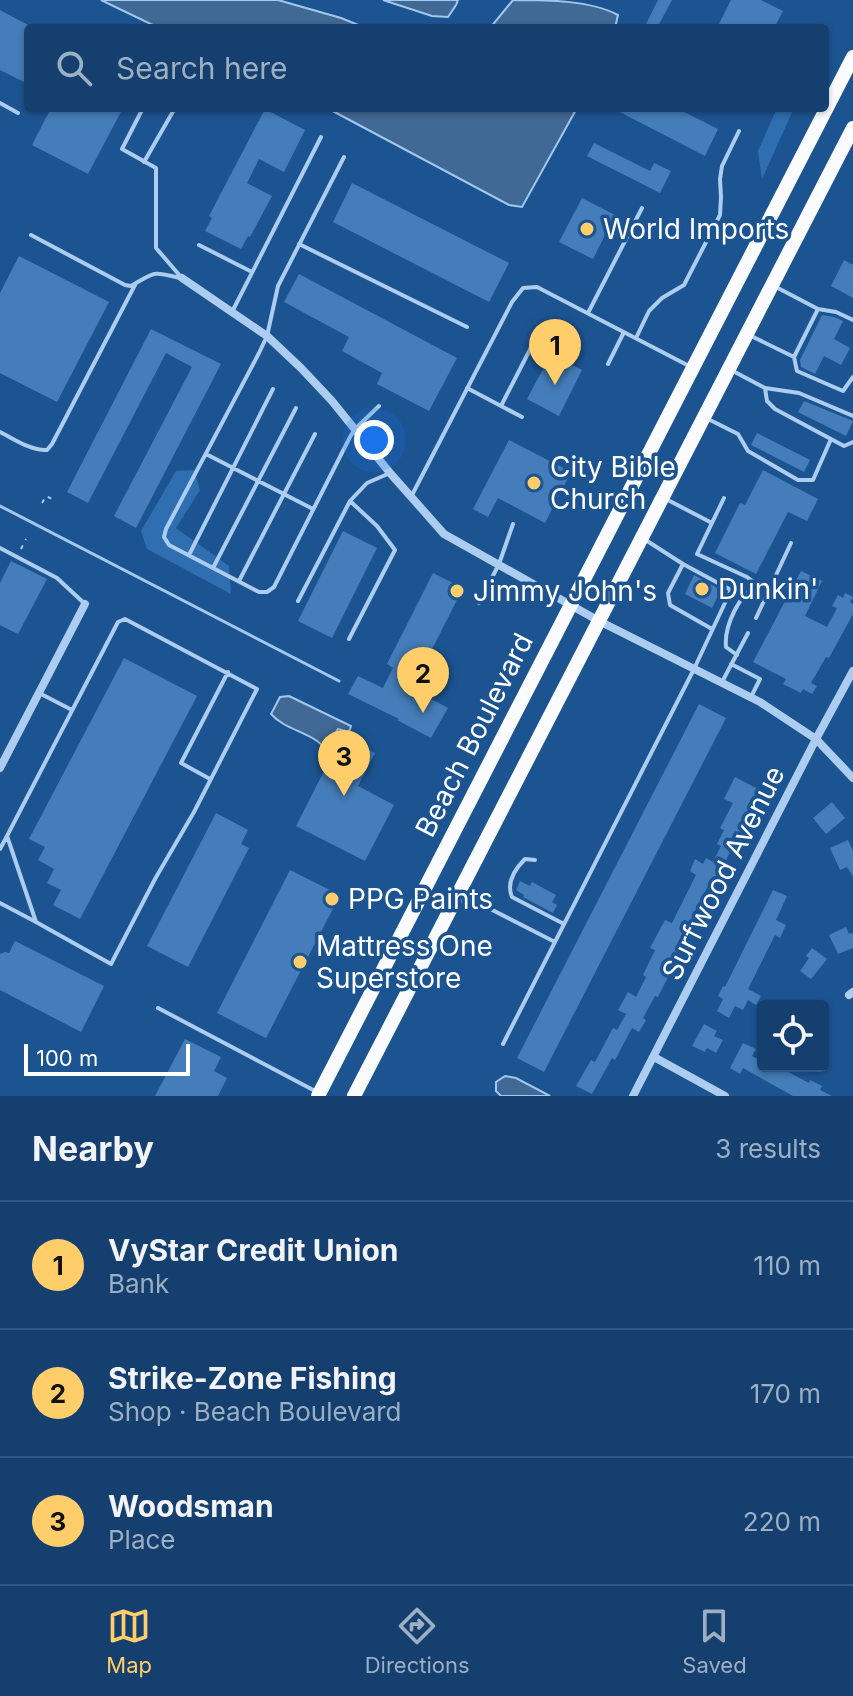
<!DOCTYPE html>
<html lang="en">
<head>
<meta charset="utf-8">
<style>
  :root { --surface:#153f6e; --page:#1e4673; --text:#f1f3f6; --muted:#9dafc2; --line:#345881; --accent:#ffce6a }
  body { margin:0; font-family:Inter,sans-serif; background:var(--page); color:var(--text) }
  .controls { position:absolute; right:24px; bottom:24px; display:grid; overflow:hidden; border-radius:8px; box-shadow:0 2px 6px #0004 }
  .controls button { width:72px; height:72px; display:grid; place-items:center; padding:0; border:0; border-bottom:2px solid var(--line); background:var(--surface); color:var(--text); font:40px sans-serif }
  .scale { position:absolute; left:24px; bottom:20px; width:166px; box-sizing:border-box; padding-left:8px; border:4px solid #fff; border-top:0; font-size:22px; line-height:28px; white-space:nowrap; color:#fff; -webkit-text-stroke:6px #1c5492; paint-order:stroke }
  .you { position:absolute; left:374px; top:440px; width:28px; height:28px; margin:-20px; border:6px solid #fff; border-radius:50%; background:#1a73e8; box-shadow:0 0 0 12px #1a73e833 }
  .badge { display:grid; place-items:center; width:52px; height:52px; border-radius:50%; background:var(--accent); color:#111; font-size:26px; font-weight:700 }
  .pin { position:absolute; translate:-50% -66px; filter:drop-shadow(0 2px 4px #0008) }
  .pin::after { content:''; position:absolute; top:42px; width:28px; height:24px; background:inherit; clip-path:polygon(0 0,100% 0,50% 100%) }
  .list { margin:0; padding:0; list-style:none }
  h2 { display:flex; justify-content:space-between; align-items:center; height:104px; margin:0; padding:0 32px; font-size:34px }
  h2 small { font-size:26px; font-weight:400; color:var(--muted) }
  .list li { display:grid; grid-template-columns:52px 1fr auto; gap:24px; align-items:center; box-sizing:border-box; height:128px; padding:0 32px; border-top:2px solid var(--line) }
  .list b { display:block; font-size:30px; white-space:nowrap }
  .list p { margin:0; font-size:26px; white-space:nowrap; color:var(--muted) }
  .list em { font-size:26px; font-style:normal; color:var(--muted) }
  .icon { flex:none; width:44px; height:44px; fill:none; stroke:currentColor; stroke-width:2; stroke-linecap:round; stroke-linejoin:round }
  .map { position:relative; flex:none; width:853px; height:1096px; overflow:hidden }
  .search { position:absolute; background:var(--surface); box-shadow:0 2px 6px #0004; left:24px; right:24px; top:24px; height:88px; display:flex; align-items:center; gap:20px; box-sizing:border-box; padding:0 28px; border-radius:8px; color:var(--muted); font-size:30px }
  .sheet { height:488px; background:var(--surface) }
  nav { display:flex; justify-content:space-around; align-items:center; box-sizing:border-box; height:112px; border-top:2px solid var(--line); background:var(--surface); font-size:22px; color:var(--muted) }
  nav a { display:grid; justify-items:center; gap:4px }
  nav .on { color:var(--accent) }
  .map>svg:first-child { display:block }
  .green { fill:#2f6eb0 }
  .water { fill:#416995; stroke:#a0c8f0; stroke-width:2 }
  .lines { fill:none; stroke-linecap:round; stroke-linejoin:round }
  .stream { stroke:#a0c8f0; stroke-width:3 }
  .building { fill:#447db9 }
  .path { stroke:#accdef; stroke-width:2; stroke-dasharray:4 6; stroke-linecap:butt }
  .service { stroke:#accdef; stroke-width:4 }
  .minor { stroke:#accdef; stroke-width:8 }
  .trunk { stroke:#fafcff; stroke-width:14 }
  .poi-dot { fill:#ffce6a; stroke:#1c5492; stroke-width:3 }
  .labels { text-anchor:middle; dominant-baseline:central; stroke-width:7; stroke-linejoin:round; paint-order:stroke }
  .poi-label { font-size:28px; fill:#fff; stroke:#1c5492; text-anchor:start }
  .street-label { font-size:28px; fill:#fff; stroke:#1c5492 }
</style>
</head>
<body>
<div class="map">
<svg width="853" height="1096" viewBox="0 0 853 1096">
  <rect width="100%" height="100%" fill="#1c5492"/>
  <path class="green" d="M 777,108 L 794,108 L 762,179 L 758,151 Z
    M 194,470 L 200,490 L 176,528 L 229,566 L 231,594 L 147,549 L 141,531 L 176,471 Z"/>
  <path class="water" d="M 101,0 L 278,0 L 341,18 L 366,28 L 159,28 Z
    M 383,0 L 458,0 L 456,5 L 448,17 L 432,16 Z
    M 513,0 C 547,0 590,0 618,15 L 615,28 L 490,28 Z
    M 327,108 L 577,108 L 522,207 L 509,205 Z
    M 289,696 L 351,726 L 349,732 L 338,729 L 325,749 C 313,732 286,731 271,714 L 280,697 Z
    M 505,1076 L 516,1078 L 550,1096 L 501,1096 L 496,1091 L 496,1082 Z"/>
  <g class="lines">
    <path class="stream" d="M 0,506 L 339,681"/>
  </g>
  <path class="building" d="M 658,0 L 672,0 L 657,28 L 644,28 Z
    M 731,0 L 761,0 L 783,11 L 774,28 L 717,28 Z
    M 0,10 L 28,25 L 28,84 L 0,70 Z
    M 51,108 L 123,108 L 88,174 L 32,145 Z
    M 612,108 L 676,108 L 718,129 L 705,156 Z
    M 265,109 L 305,130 L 284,172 L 259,159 L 247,183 L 272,196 L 250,237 L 248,236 L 241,249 L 205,231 L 212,218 L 209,216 Z
    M 594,143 L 650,171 L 654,163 L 671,171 L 660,193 L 587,156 Z
    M 352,183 L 509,263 L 489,302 L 333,222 Z
    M 582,198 L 615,215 L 593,259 L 559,242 Z
    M 19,256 L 109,302 L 57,402 L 0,373 L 0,293 Z
    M 844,260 L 853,265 L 853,298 L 831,286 Z
    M 299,274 L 457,358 L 429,411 L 377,384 L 382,373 L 342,351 L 349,337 L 284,302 Z
    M 822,315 L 834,317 L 843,321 L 834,339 L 850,348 L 841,365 L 824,356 L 815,374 L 801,367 L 800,360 Z
    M 151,329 L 221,364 L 136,528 L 114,516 L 192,367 L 166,353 L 88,503 L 67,492 Z
    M 551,354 L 582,370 L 559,416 L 527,399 Z
    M 804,401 L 853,421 L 846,436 L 798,412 Z
    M 757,433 L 810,460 L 804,472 L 751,445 Z
    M 509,440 L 571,472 L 545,523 L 498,498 L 488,517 L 473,509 Z
    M 763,470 L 818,499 L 807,521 L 788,512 L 756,574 L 715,553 L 740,503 L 745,505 Z
    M 343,531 L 377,548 L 332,638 L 298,621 Z
    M 11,561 L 47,579 L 18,634 L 0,625 L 0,583 Z
    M 801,571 L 822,581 L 805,616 L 827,627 L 837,608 L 832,606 L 838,595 L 843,598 L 845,593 L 853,597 L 850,602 L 853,604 L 853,614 L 829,658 L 826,657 L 811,683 L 817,686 L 812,694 L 803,689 L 801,693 L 783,684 L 786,679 L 753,662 Z
    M 433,573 L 463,588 L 414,685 L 424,691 L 422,694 L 448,708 L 431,738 L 397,720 L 399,719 L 348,694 L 358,676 L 383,688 L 393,668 L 387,664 Z
    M 694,575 L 721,590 L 712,608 L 685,594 Z
    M 124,658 L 197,696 L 80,919 L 53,905 L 61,890 L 47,883 L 54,869 L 38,860 L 45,847 L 29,839 Z
    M 699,704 L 726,718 L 544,1072 L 517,1058 Z
    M 342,736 L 375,753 L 358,786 L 394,805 L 365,861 L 296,826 Z
    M 735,777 L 758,789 L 750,804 L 755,806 L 750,817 L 748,816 L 712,888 L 708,886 L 695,911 L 700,913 L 658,997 L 655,996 L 643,1018 L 646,1020 L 639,1032 L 632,1028 L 615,1060 L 612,1058 L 592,1094 L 576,1086 L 591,1060 L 595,1062 L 613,1028 L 617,1030 L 626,1014 L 618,1010 L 628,992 L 636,997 L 646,977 L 643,975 L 655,950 L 650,948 L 665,920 L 672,923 L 696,875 L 690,871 L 695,859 L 703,864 L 706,858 L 713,862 L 721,846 L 717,844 L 724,830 L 720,828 L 733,803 L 724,799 Z
    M 832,802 L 845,818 L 826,834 L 813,818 Z
    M 216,813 L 248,830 L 241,844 L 249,848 L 188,967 L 147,946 Z
    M 848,840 L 853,851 L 853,876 L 847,867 L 840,870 L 830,848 Z
    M 290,870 L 340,895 L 266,1038 L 217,1013 Z
    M 520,881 L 530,886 L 532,882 L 556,895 L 552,902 L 557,905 L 553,913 L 523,897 L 524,895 L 516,890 Z
    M 773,890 L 787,896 L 776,920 L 786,925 L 780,938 L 775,935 L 748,989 L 761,996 L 756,1005 L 748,1000 L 743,1010 L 735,1006 L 729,1018 L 717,1011 L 723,999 L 718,996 L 723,986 L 725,987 Z
    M 846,927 L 849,934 L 853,933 L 853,948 L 838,954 L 829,935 Z
    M 15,941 L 104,986 L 81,1032 L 0,990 L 0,954 L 5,952 L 9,953 Z
    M 812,948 L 827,959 L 811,979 L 800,971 L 809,958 L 806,956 Z
    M 704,1024 L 717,1031 L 714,1036 L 723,1040 L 716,1053 L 707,1048 L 705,1052 L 692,1046 Z
    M 185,1039 L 221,1057 L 214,1071 L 227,1078 L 218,1096 L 155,1096 Z
    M 743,1043 L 756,1049 L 752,1056 L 763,1062 L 763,1066 L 777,1066 L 809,1083 L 810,1080 L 822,1086 L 820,1090 L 832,1096 L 793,1096 L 743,1068 L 740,1074 L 730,1068 Z"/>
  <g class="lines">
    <path class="path" d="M 42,503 L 46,496 L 56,501
      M 21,549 L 26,539"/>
    <path class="service" d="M 0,103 L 18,113
      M 143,108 L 122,149 L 156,168 L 156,248 L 181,277
      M 344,157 L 278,286 L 267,336 L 259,353 L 166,529 L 164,537 L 169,545 L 259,592 L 267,592 L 274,587 L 350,437 L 355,429 L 379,406
      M 144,162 L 175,108
      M 31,235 L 125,285 L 131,286 C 156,272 151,271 180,278
      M 299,244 L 467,327
      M 199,245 L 252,272
      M 818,309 L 836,312 L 853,320
      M 232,312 L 321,137
      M 588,313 L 642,208
      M 751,336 L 794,357 L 818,309 L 774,286
      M 636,338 L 649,311 L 662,298 L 684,285 L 720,215 L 721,197 L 720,179 L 722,166 L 739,131
      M 794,357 L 797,371 L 843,391 L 853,377
      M 608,364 L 624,332
      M 731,370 L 765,388 L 799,393 L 853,416
      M 467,388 L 522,417
      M 765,388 L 767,401 L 775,409 L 844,446 L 853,442
      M 501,406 L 541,328
      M 708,419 L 738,434 L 748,451 L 798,480 L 813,480 L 831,439
      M 0,432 C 14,439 31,451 47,450 L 52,444 L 136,283
      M 206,454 L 313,509
      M 412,495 L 512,302 L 523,288 L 537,287 L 691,367
      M 664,498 L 712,523
      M 724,498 L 697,554 L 747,577 L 758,585
      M 0,548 L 57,578 L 85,604
      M 189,555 L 273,389
      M 683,564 L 668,593 L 670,605 L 712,629
      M 213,568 L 296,408
      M 239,581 L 315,434
      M 298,601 L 350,501 L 367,483 L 390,473
      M 479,603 L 499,564 L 513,524
      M 756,618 L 791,543
      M 349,639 L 395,550 L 377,526 L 350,501
      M 737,655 L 726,647 C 724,626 739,594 758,585 L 769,589
      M 731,664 L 760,679 L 751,697
      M 722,682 L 748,633
      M 41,694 L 72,710
      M 210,779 L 181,763 L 228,672
      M 0,849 L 7,836 L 118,622 L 125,619 L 257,689 L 194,812 L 155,879 L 111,964 L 36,922 L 7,836
      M 535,860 L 525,859 C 515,869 506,883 512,897 L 564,924
      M 461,894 L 555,942
      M 0,903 L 36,922
      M 158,1008 L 317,1092
      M 503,1044 L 694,669 L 731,590 L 683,564 L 644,539"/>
    <path class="minor" d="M 182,278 L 267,336 L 301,368 L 332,401 L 390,473 L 444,534 L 599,621 L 760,702 L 816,739 L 853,778
      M 0,768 L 85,604
      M 849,995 L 853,992
      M 654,1057 L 725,1096
      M 633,1096 L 816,739 L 853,671"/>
    <path class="trunk" d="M 318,1096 L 853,57
      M 354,1096 L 853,128"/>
  </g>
  <g class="poi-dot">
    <circle cx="587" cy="229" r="8"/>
    <circle cx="534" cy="483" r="8"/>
    <circle cx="702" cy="589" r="8"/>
    <circle cx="457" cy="591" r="8"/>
    <circle cx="332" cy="899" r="8"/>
    <circle cx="300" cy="962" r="8"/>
  </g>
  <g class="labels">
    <g class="poi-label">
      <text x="603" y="229">World Imports</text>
      <text x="550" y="467">City Bible<tspan x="550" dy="32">Church</tspan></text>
      <text x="718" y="589">Dunkin'</text>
      <text x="473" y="591">Jimmy John's</text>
      <text x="348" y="899">PPG Paints</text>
      <text x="316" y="946">Mattress One<tspan x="316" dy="32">Superstore</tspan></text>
    </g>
    <g class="street-label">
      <text transform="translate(474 735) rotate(-63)">Beach Boulevard</text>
      <text transform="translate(723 873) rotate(-63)">Surfwood Avenue</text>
    </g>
  </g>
</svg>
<div class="controls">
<button><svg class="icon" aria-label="locate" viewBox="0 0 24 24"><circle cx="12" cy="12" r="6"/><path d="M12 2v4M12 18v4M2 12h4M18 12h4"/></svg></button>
</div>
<div class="scale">100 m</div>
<div class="you"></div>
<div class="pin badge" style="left:555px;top:385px">1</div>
<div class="pin badge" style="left:423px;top:713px">2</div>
<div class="pin badge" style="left:344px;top:796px">3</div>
<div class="search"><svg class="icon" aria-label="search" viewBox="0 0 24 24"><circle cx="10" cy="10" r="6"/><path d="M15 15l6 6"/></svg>Search here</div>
</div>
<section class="sheet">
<h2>Nearby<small>3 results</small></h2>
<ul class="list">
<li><span class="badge">1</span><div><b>VyStar Credit Union</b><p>Bank</p></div><em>110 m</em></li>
<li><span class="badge">2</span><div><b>Strike-Zone Fishing</b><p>Shop · Beach Boulevard</p></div><em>170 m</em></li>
<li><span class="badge">3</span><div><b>Woodsman</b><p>Place</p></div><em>220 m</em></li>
</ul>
</section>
<nav>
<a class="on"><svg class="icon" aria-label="map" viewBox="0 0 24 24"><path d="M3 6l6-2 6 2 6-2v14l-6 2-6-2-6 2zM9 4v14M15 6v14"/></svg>Map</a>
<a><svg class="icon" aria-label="directions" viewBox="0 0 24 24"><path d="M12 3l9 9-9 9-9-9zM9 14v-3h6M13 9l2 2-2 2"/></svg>Directions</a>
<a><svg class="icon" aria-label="saved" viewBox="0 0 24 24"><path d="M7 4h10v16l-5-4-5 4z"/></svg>Saved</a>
</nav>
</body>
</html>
